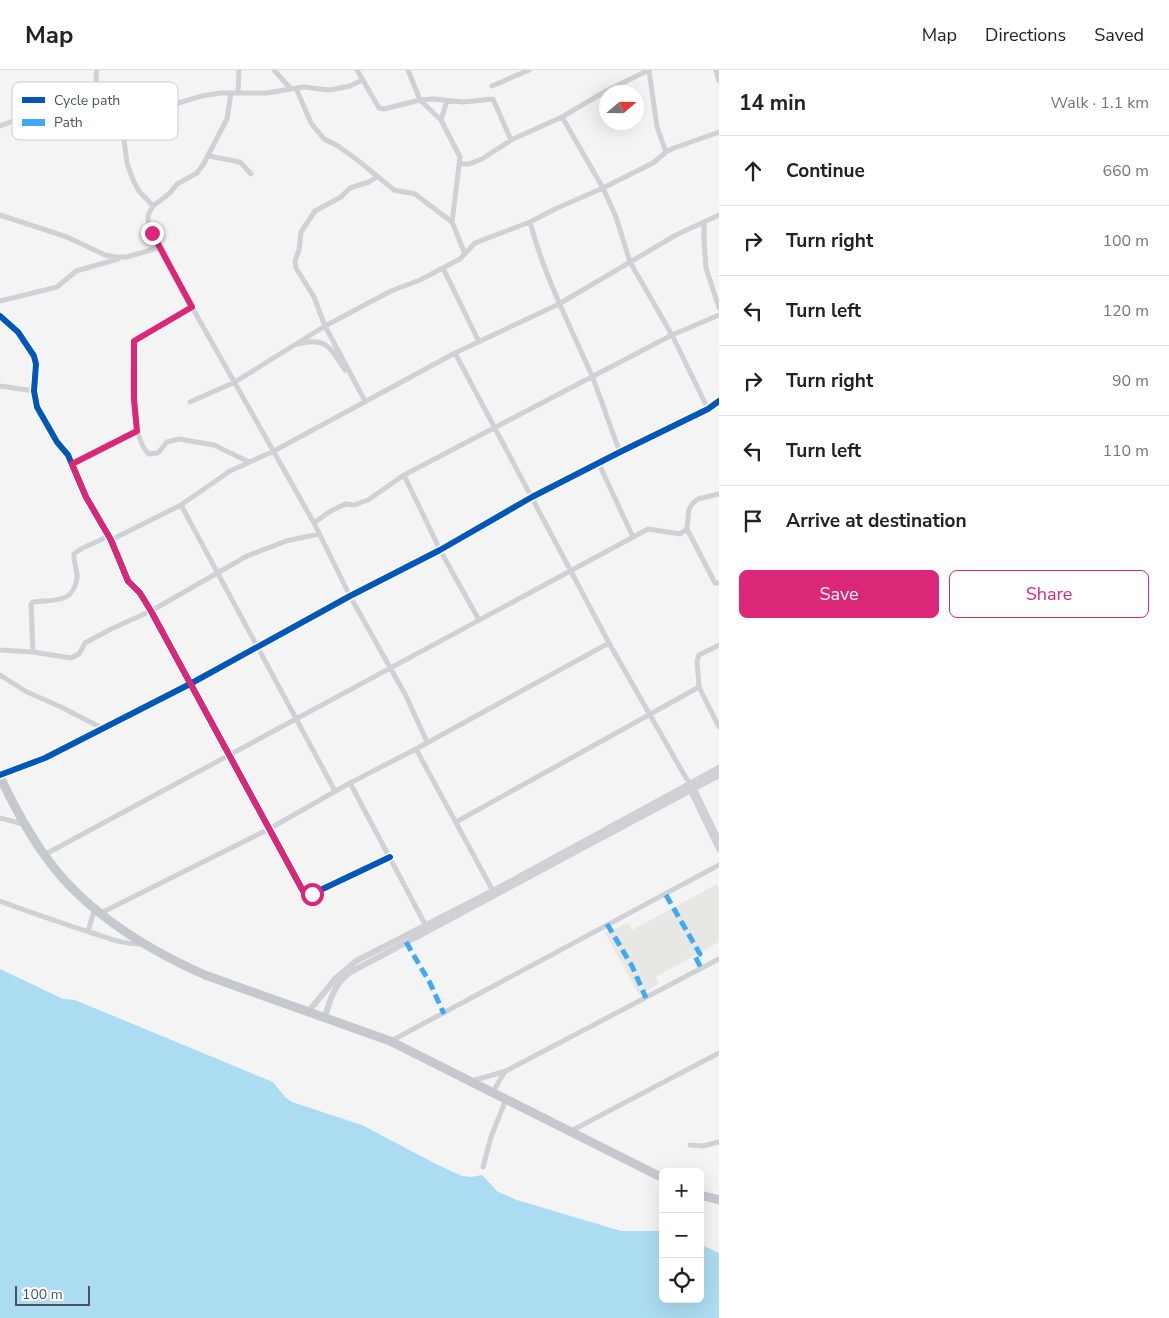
<!DOCTYPE html>
<html lang="en">
<head>
<meta charset="utf-8">
<style>
  :root { --surface:#fff; --page:#f2f2f2; --text:#222; --muted:#767676; --line:#e0e0e0; --accent:#db2777 }
  body { margin:0; font-family:"Nunito Sans",sans-serif; background:var(--page); color:var(--text) }
  .controls { position:absolute; right:15px; bottom:15px; display:grid; overflow:hidden; border-radius:8px; box-shadow:0 5px 20px #0002 }
  .controls button { width:45px; height:45px; display:grid; place-items:center; padding:0; border:0; border-bottom:1px solid var(--line); background:var(--surface); color:var(--text); font:25px sans-serif }
  .compass { position:absolute; left:599px; top:15px; width:45px; height:45px; border-radius:50%; background:var(--surface); box-shadow:0 5px 20px #0002; rotate:70deg }
  .scale { position:absolute; left:15px; bottom:12px; width:75px; box-sizing:border-box; padding-left:5px; border:2px solid #495461; border-top:0; font-size:14px; line-height:18px; white-space:nowrap; color:#495461; -webkit-text-stroke:4px #fff; paint-order:stroke }
  .stop { position:absolute; width:15px; height:15px; margin:-11px; border:4px solid #db2777; border-radius:50%; background:#fff }
  .stop.end { background:#db2777; border-color:#fff; box-shadow:0 1px 5px #0008 }
  .list { margin:0; padding:0; list-style:none }
  h2 { display:flex; justify-content:space-between; align-items:center; height:65px; margin:0; padding:0 20px; font-size:21px }
  h2 small { font-size:16px; font-weight:400; color:var(--muted) }
  .list li { display:grid; grid-template-columns:32px 1fr auto; gap:15px; align-items:center; box-sizing:border-box; height:70px; padding:0 20px; border-top:1px solid var(--line) }
  .list b { display:block; font-size:19px; white-space:nowrap }
  .list em { font-size:16px; font-style:normal; color:var(--muted) }
  .actions { display:flex; gap:10px; padding:15px 20px }
  .actions a { flex:1; padding:11px 0; border:1px solid var(--accent); border-radius:8px; text-align:center; font-size:18px; color:var(--accent) }
  .actions .main { background:var(--accent); color:#fff }
  .icon { flex:none; width:28px; height:28px; fill:none; stroke:currentColor; stroke-width:2; stroke-linecap:round; stroke-linejoin:round }
  .map { position:relative; flex:none; width:719px; height:1248px; overflow:hidden }
  header { display:flex; align-items:center; gap:30px; box-sizing:border-box; height:70px; padding:0 25px; background:var(--surface); border-bottom:1px solid var(--line) }
  header strong { font-size:24px }
  nav { display:flex; gap:28px; margin-inline-start:auto; font-size:18px }
  main { display:flex }
  aside { flex:1; background:var(--surface) }
  .map>svg:first-child { display:block }
  .commercial { fill:#e7e7e3 }
  .water { fill:#acdcf1 }
  .lines { fill:none; stroke-linecap:round; stroke-linejoin:round }
  .minor { stroke:#cfd1d4; stroke-width:5 }
  .tertiary { stroke:#cfd1d4; stroke-width:6 }
  .trunk { stroke:#c5c9ce; stroke-width:9 }
  .quiet { stroke:#3fa9f5; stroke-width:5; stroke-dasharray:10 5; stroke-linecap:butt }
  .cycleway-casing { stroke:#fff; stroke-width:9 }
  .cycleway { stroke:#0057b8; stroke-width:6 }
  .route { stroke:#db2777; stroke-width:6 }
  .key { fill:#fff; stroke:#c8ccd0; stroke-width:1 }
  .key-label { font-size:14px; fill:#495461 }
</style>
</head>
<body>
<header>
<strong>Map</strong>
<nav><a>Map</a><a>Directions</a><a>Saved</a></nav>
</header>
<main>
<div class="map">
<svg width="719" height="1248" viewBox="0 0 719 1248">
  <rect width="100%" height="100%" fill="#f4f4f4"/>
  <path class="commercial" d="M 717,814 L 719,819 L 719,872 L 656,907 L 659,914 L 639,925 L 605,863 L 628,853 L 632,860 Z"/>
  <path class="water" d="M 0,899 L 63,929 L 75,930 L 273,1012 L 285,1027 L 292,1032 L 362,1055 L 434,1093 L 462,1106 L 471,1107 L 482,1105 L 498,1122 L 517,1130 L 621,1161 L 663,1161 L 663,1229 L 700,1229 L 700,1174 L 719,1183 L 719,1248 L 0,1248 Z"/>
  <g class="lines">
    <path class="minor" d="M 274,0 L 291,19
      M 357,0 L 379,38 L 384,39 L 420,30 L 441,50 L 460,87 L 452,152 L 465,184
      M 408,0 L 420,30 L 434,29 L 463,32 L 493,29 L 511,70
      M 716,0 L 719,11
      M 492,16 L 529,0
      M 296,18 L 311,53 L 324,69 L 338,76 L 360,92 L 394,120 L 415,124 L 452,152
      M 231,23 L 227,49 L 204,93 L 197,103 L 177,114 L 170,123 L 153,136 L 148,145 L 148,150 L 152,163 L 161,177 L 184,223 L 314,453 L 350,526 L 406,626 L 427,672
      M 238,23 L 239,0
      M 99,39 L 140,42 L 158,39 L 202,26 L 220,23 L 267,23 L 303,17 L 330,20 L 350,16 L 362,10
      M 116,41 L 124,70 L 127,93 L 133,110 L 139,121 L 153,136
      M 562,47 L 603,118 L 616,147 L 630,192 L 672,265 L 708,339
      M 441,50 L 447,31
      M 0,56 L 42,40 L 86,38 L 99,39 L 96,7 L 97,0
      M 209,86 L 240,92 L 251,104
      M 459,94 L 469,94 L 482,89 L 511,70 L 562,47 L 606,21 L 649,0 L 657,57 L 666,82
      M 377,107 L 369,112 L 350,118 L 341,127 L 315,141 L 301,162 L 299,180 L 295,191 L 296,198 L 314,227 L 325,256 L 391,221 L 420,210 L 460,189 L 475,173 L 530,152 L 555,139 L 603,118 L 653,93 L 666,82 L 674,78 L 719,62
      M 0,145 L 67,167 L 105,185 L 115,187 L 127,187 L 161,177
      M 530,152 C 544,206 570,255 592,306 C 602,331 610,357 620,382
      M 704,152 L 704,169 L 706,198 L 719,238
      M 443,198 L 479,272
      M 0,231 L 57,217 L 76,201 L 118,189
      M 192,237 L 135,271 C 132,295 130,369 149,384 L 158,383 L 167,372 L 179,369 L 214,375 L 249,392
      M 0,246 L 18,262 L 34,286 L 36,294 L 34,321 L 37,337 L 57,372 L 68,385 L 86,427 L 111,470 L 128,511 L 140,523 L 151,541 L 303,821 L 312,824 L 390,787
      M 298,274 C 327,266 331,279 345,300
      M 455,283 L 609,573 L 686,708 L 694,718 L 719,770
      M 0,316 L 34,321
      M 190,332 L 235,312 L 325,256 L 365,331
      M 72,394 L 137,361
      M 599,394 L 633,467
      M 404,405 L 440,480 L 479,550
      M 719,424 L 698,429 L 693,433 L 689,439 L 687,459 L 714,511 L 715,513 L 719,513
      M 181,435 L 335,721
      M 314,453 L 329,442 L 345,434 L 354,435 L 368,430 L 404,405 L 672,265 L 719,245
      M 111,470 L 181,435 L 230,401 L 274,381 L 455,283 L 559,234 L 676,165 L 719,145
      M 719,575 L 699,585 L 697,591 L 699,617 L 719,657
      M 0,580 L 33,582 L 71,588 L 79,584 L 85,573 L 111,559 L 151,541 L 247,486 L 286,471 L 319,464
      M 33,582 L 31,534 L 33,532 C 53,529 73,535 77,508 C 78,501 73,492 74,484 C 83,475 97,474 109,465
      M 0,605 L 27,622 L 61,637 L 102,658
      M 416,679 L 493,821
      M 0,705 L 45,688 L 190,614 L 350,526 L 440,480 L 532,427 L 620,382 L 708,339 L 719,331
      M 350,713 L 426,856
      M 689,718 L 719,780
      M 0,748 L 23,754
      M 456,752 L 699,617
      M 44,785 L 648,459 L 680,464 L 687,459
      M 0,831 C 29,842 59,852 89,862 C 106,867 124,875 142,874
      M 101,843 L 269,759 L 350,713 L 416,679 L 609,573
      M 88,861 L 95,838
      M 391,971 L 719,795
      M 472,1011 L 506,1001 L 719,889
      M 493,1022 L 505,1001
      M 571,1061 L 719,983
      M 690,1075 L 703,1076 L 719,1072
      M 483,1097 L 491,1067 L 506,1029"/>
    <path class="tertiary" d="M 308,942 L 336,908 L 356,891 L 493,821 L 719,698
      M 325,947 C 330,930 334,915 349,903 L 719,705"/>
    <path class="trunk" d="M 0,707 C 13,734 26,759 43,783 C 82,840 144,878 205,905 L 390,971 L 663,1108
      M 700,1125 L 719,1130"/>
    <path class="quiet" d="M 666,825 L 700,884 L 695,886 L 701,898
      M 607,854 L 632,896 L 646,928
      M 406,872 L 430,913 L 444,944"/>
    <g class="cycleway-casing">
      <path id="cycleway" d="M 0,246 L 18,262 L 34,286 L 36,294 L 34,321 L 37,337 L 57,372 L 68,385 L 86,427 L 111,470 L 128,511 L 140,523 L 151,541 L 303,821 L 312,824 L 390,787
        M 0,705 L 45,688 L 190,614 L 350,526 L 440,480 L 532,427 L 620,382 L 708,339 L 719,331"/>
    </g>
    <use href="#cycleway" class="cycleway"/>
  </g>
  <g class="lines">
    <path class="route" d="M 152,163 L 192,237 L 134,271 L 134,329 L 137,361 L 72,394 L 86,427 L 111,470 L 128,511 L 140,523 L 151,541 L 303,821 L 312,824"/>
  </g>
  <rect x="12" y="12" width="166" height="58" rx="8" class="key"/>
  <rect x="22" y="27" width="23" height="6" fill="#0057b8"/>
  <rect x="22" y="49" width="23" height="7" fill="#3fa9f5"/>
  <g class="key-label">
    <text x="54" y="35">Cycle path</text>
    <text x="54" y="57">Path</text>
  </g>
</svg>
<div class="controls">
<button>+</button>
<button>−</button>
<button><svg class="icon" aria-label="locate" viewBox="0 0 24 24"><circle cx="12" cy="12" r="6"/><path d="M12 2v4M12 18v4M2 12h4M18 12h4"/></svg></button>
</div>
<svg class="compass" viewBox="-18 -18 36 36"><path d="M0-13l5 13h-10z" fill="#e53935"/><path d="M0 13l5-13h-10z" fill="#767676"/></svg>
<div class="scale">100 m</div>
<div class="stop" style="left:312px;top:824px"></div>
<div class="stop end" style="left:152px;top:163px"></div>
</div>
<aside>
<h2>14 min<small>Walk · 1.1 km</small></h2>
<ul class="list">
<li><svg class="icon" aria-label="ahead" viewBox="0 0 24 24"><path d="M12 20V5M6 11l6-6 6 6"/></svg><div><b>Continue</b></div><em>660 m</em></li>
<li><svg class="icon" aria-label="right" viewBox="0 0 24 24"><path d="M7 20v-9h11M14 6l5 5-5 5"/></svg><div><b>Turn right</b></div><em>100 m</em></li>
<li><svg class="icon" aria-label="left" viewBox="0 0 24 24"><path d="M17 20v-9H6M10 6l-5 5 5 5"/></svg><div><b>Turn left</b></div><em>120 m</em></li>
<li><svg class="icon" aria-label="right" viewBox="0 0 24 24"><path d="M7 20v-9h11M14 6l5 5-5 5"/></svg><div><b>Turn right</b></div><em>90 m</em></li>
<li><svg class="icon" aria-label="left" viewBox="0 0 24 24"><path d="M17 20v-9H6M10 6l-5 5 5 5"/></svg><div><b>Turn left</b></div><em>110 m</em></li>
<li><svg class="icon" aria-label="arrive" viewBox="0 0 24 24"><path d="M6 21V4h12l-3 4 3 4H6"/></svg><div><b>Arrive at destination</b></div></li>
</ul>
<div class="actions"><a class="main">Save</a><a>Share</a></div>
</aside>
</main>
</body>
</html>
